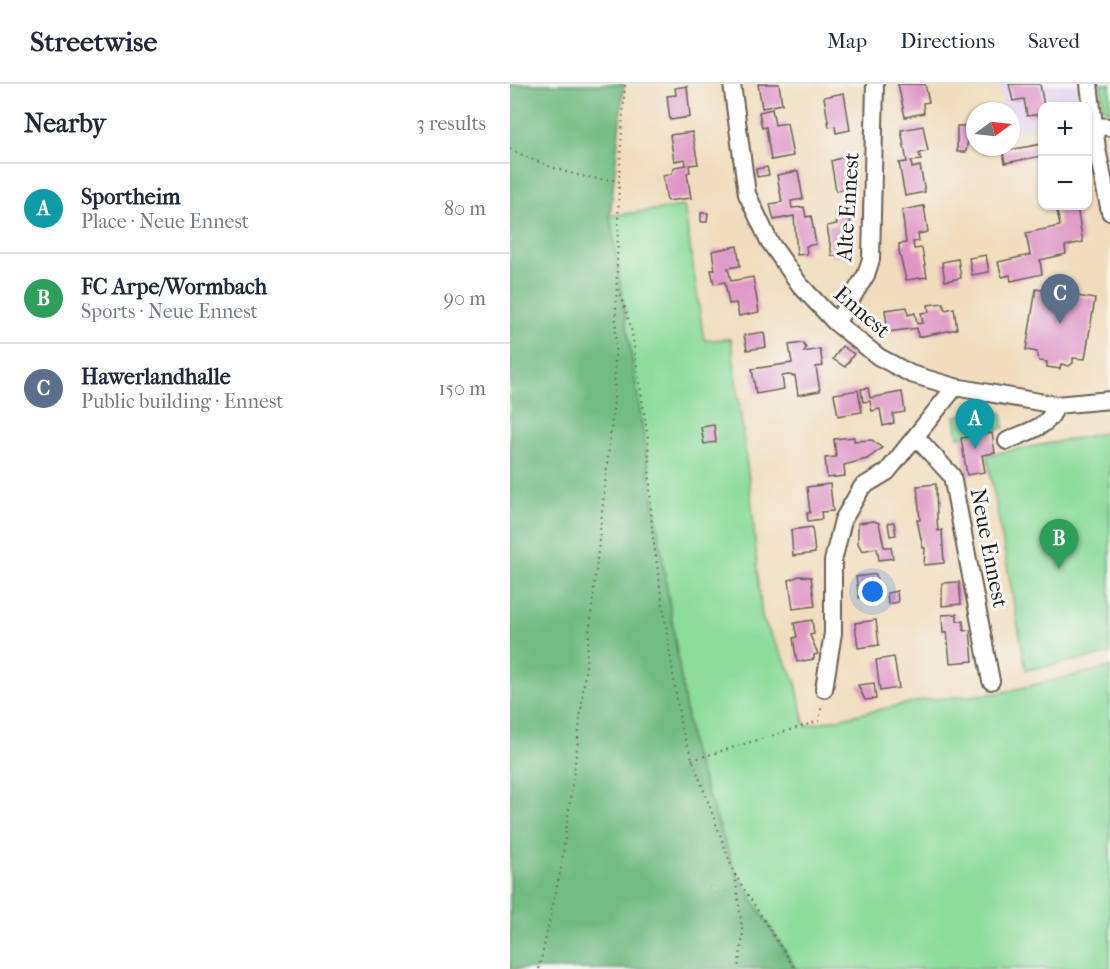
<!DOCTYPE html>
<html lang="en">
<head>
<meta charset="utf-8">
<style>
  :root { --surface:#fff; --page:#f6f6f7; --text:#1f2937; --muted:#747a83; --line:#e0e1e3; --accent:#b45309 }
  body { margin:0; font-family:"IM FELL French Canon",serif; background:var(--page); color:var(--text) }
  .controls { position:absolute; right:18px; top:18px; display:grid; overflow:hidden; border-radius:12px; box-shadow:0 2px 4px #0004 }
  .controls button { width:54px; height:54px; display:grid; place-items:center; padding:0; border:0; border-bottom:2px solid var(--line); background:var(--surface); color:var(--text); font:30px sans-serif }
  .compass { position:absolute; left:456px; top:18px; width:54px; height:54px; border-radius:50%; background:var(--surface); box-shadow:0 2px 4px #0004; rotate:75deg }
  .you { position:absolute; left:363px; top:508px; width:21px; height:21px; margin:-15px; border:4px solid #fff; border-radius:50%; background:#1a73e8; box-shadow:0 0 0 9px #1a73e833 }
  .badge { display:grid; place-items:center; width:39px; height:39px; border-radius:50%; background:var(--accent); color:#fff; font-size:20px; font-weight:700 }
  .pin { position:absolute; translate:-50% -50px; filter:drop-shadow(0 2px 3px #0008) }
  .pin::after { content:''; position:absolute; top:32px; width:21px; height:18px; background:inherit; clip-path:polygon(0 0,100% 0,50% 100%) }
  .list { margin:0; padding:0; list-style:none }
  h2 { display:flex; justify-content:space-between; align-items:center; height:78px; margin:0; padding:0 24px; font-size:26px }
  h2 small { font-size:20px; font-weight:400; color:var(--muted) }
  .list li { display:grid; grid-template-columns:39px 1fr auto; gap:18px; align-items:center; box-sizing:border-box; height:90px; padding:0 24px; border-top:2px solid var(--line) }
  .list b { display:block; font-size:22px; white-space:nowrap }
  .list p { margin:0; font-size:20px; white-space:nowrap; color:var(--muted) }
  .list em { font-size:20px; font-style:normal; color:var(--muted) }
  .map { position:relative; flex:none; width:600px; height:885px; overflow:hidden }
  header { display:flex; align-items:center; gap:36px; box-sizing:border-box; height:84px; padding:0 30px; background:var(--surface); border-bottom:2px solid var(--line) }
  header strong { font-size:28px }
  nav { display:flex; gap:33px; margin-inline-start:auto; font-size:21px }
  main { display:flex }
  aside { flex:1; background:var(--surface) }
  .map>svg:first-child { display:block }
  .built { fill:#e4d3f1 }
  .green { fill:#8ddc9b; stroke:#547c5c; stroke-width:1.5 }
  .forest { fill:#72bc83; stroke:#476c50; stroke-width:1.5 }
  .building { fill:#df96c6 }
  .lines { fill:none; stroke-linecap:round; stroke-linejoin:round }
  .minor-casing { stroke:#676054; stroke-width:20 }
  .path { stroke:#676054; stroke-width:2; stroke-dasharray:1.5 4.5; stroke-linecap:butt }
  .minor { stroke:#fff; stroke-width:16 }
  .labels { text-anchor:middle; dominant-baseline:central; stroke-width:6; stroke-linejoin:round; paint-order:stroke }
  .street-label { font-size:22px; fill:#1c1c1c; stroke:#f6f6f2 }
</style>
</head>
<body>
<header>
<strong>Streetwise</strong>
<nav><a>Map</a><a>Directions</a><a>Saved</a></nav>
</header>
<main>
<aside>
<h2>Nearby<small>3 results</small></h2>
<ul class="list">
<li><span class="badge" style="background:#0f9aa8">A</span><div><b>Sportheim</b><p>Place · Neue Ennest</p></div><em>80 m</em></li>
<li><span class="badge" style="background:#2e9e5b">B</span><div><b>FC Arpe/Wormbach</b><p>Sports · Neue Ennest</p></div><em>90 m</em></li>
<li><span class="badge" style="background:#5c6f8a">C</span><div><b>Hawerlandhalle</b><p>Public building · Ennest</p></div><em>150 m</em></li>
</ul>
</aside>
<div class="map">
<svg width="600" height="885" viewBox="0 0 600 885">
  <rect width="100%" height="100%" fill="#f6f6f2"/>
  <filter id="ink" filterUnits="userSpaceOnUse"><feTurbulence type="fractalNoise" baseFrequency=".0167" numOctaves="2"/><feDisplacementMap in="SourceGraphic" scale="12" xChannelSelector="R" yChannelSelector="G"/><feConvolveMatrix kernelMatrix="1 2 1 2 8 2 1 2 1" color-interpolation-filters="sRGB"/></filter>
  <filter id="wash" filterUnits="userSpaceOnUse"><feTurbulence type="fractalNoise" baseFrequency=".008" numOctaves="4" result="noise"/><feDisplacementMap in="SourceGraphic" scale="24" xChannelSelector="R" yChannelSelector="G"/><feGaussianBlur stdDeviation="1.35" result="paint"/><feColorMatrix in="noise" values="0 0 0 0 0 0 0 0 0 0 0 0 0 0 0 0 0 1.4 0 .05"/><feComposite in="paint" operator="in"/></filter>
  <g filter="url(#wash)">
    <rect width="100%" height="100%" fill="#f1ddbd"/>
    <path class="built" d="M 489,0 L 567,0 L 567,22 L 532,22 L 532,42 L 501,47 L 501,27 L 494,27 Z"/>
    <path class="green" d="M 591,0 L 600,0 L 600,29 L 593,22 Z
      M 174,122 L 194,256 L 221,255 L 241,413 L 252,534 L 285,595 L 295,642 L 414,616 L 489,609 L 600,583 L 600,885 L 286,885 L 225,787 L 182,666 L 108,202 L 100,132 Z
      M 476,326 L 492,329 L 494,344 L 448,353 L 445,332 Z
      M 600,348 L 600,570 L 516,586 L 477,371 Z"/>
    <path class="forest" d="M 0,0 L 114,0 L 100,132 L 182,666 L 225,787 L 286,885 L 0,885 Z"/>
    <g id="blocks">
      <path class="building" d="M 248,0 L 269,0 L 272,20 L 252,24 Z
        M 388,0 L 415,0 L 419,18 L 413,19 L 414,29 L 395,33 Z
        M 499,0 L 530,0 L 534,22 L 532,30 L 517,32 L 514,15 L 503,17 Z
        M 177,2 L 180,33 L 160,36 L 157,12 L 166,11 L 165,4 Z
        M 334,9 L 340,46 L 326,49 L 325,42 L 319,43 L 314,13 Z
        M 262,25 L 265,41 L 277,39 L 283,72 L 261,76 L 256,43 L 252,44 L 249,28 Z
        M 413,42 L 418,67 L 409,69 L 411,76 L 401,77 L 402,84 L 410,82 L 415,108 L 395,112 L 389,79 L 397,78 L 391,46 Z
        M 447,42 L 460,42 L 456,68 L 447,68 Z
        M 182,48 L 188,80 L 179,81 L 180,88 L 177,89 L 181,114 L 157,117 L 153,92 L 161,90 L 165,83 L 176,81 L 175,75 L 164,77 L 160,51 Z
        M 532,60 L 532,72 L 495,79 L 493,67 Z
        M 475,63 L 489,63 L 489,68 L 476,70 Z
        M 341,71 L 346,103 L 326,107 L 321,77 Z
        M 257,83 L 259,91 L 247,93 L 246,85 Z
        M 288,87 L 293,115 L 281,117 L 282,124 L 294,123 L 296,133 L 301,132 L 306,160 L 296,162 L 297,170 L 287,171 L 284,132 L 264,136 L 260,120 L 272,118 L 267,91 Z
        M 414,122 L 418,148 L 408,150 L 409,157 L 403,158 L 404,165 L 412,164 L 417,193 L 396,196 L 389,167 L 389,160 L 396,159 L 392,126 Z
        M 567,123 L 573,158 L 555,162 L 556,170 L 530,176 L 532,190 L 501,197 L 500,191 L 492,193 L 488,178 L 520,171 L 516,149 L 550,142 L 547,127 Z
        M 339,124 L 341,138 L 338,139 L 343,168 L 322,172 L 317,142 L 327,140 L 325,127 Z
        M 191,129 L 198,129 L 197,138 L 191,138 Z
        M 227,162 L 230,182 L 218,184 L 221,197 L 243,193 L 249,228 L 229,232 L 226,219 L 219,220 L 215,198 L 204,200 L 201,186 L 205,186 L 202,167 Z
        M 476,171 L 479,188 L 462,191 L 459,174 Z
        M 448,175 L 451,194 L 435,197 L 432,178 Z
        M 526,205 L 585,215 L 575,275 L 563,274 L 563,279 L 559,282 L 551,280 L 550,285 L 537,283 L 537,278 L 529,277 L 527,268 L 516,266 Z
        M 433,219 L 435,226 L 444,224 L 447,245 L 408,253 L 407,244 L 378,248 L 375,226 L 397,223 L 398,231 L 405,229 L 407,240 L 413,239 L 411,229 L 419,228 L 418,221 Z
        M 254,248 L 256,263 L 237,266 L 234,251 Z
        M 293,259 L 296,264 L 294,268 L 310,265 L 313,282 L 306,283 L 310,307 L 288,311 L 285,292 L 278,291 L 272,292 L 274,305 L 246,310 L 242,285 L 282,279 L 279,261 Z
        M 332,262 L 344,270 L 335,283 L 323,275 Z
        M 358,304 L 360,314 L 392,308 L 395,328 L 383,330 L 384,339 L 373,342 L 370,325 L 362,327 L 360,317 L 353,318 L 351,305 Z
        M 348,306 L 352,328 L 328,332 L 324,310 Z
        M 204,341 L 206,358 L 194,360 L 191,343 Z
        M 482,349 L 485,369 L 472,371 L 475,388 L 457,391 L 451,354 Z
        M 344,353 L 344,357 L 362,356 L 372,364 L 357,375 L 334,381 L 335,392 L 317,394 L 315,374 L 326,373 L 324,355 Z
        M 320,400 L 323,427 L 311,428 L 312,435 L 298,437 L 297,429 L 300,429 L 297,403 Z
        M 426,400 L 427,434 L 428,447 L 432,446 L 434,479 L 414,481 L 415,464 L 413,464 L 407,436 L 410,436 L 407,402 Z
        M 364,437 L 369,439 L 374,463 L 381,463 L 383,474 L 369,476 L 367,464 L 352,467 L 348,459 L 348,439 Z
        M 384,438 L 386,451 L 380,452 L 378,439 Z
        M 302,443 L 305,469 L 283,472 L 281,446 Z
        M 366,490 L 369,511 L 349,514 L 346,493 Z
        M 289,492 L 301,493 L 305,522 L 283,525 L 279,496 Z
        M 449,498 L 451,520 L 432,522 L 432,499 Z
        M 387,507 L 388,518 L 378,520 L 377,509 Z
        M 447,530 L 447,537 L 453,537 L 454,547 L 460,546 L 463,577 L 440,579 L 437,548 L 433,549 L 432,531 Z
        M 302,536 L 304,550 L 300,551 L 308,570 L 304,571 L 304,575 L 287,578 L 283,554 L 287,553 L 284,539 Z
        M 366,536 L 369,561 L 348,564 L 345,539 Z
        M 384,573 L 389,604 L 370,607 L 366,576 Z
        M 364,599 L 366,615 L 355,616 L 348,601 Z"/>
    </g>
  </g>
  <g filter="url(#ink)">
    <use href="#blocks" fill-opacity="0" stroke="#676054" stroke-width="1.5"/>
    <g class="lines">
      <g class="minor-casing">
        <path id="minor" d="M 222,0 L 237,110 L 259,157 L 290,201 L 326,239 L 369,273 L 401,290 L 445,303 L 546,321 L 600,316
          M 579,0 L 587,65 L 600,128
          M 584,42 L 600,43
          M 326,239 L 356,191 L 361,175 L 365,0
          M 406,353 L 442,392 L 481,597
          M 497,357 C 517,347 540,344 546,321
          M 314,605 L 323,549 L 323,477 L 333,436 L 352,403 L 377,388 L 445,303"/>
      </g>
      <path class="path" d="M 0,65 C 35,82 69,96 109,96
        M 109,205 L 121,243 L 138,354 L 142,447 L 171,644 L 224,789 L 285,885
        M 182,676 L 309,637 L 312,620
        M 225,791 L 233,852 L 228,885
        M 29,885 L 51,784 L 67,664 L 104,316 L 109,96 L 115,0"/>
      <use href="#minor" class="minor"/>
    </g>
  </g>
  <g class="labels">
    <g class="street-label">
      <text transform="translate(338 123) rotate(-86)">Alte Ennest</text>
      <text transform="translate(352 228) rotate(41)">Ennest</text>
      <text transform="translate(479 464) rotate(79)">Neue Ennest</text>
    </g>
  </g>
</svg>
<div class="controls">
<button>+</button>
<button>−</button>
</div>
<svg class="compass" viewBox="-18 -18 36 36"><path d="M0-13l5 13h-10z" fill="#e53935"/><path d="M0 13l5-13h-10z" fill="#747a83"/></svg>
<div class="you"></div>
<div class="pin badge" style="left:465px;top:365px;background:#0f9aa8">A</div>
<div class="pin badge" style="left:549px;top:485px;background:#2e9e5b">B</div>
<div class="pin badge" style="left:550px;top:240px;background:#5c6f8a">C</div>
</div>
</main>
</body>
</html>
